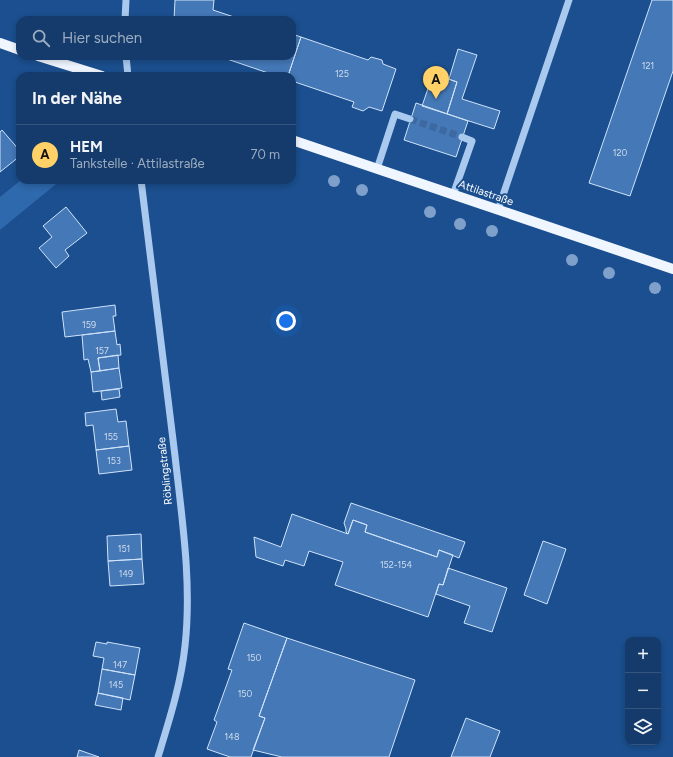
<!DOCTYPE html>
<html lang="de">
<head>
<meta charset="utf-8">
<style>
  :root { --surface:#143b6b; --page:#214673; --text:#f1f3f6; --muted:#9dadc1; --line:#33557e; --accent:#ffd166 }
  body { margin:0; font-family:Figtree,sans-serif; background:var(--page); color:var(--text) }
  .controls { position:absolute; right:12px; bottom:12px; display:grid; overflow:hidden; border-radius:8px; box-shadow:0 2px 6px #0003 }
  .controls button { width:36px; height:36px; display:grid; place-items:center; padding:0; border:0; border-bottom:1px solid var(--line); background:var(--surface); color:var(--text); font:20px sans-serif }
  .you { position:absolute; left:286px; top:321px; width:14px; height:14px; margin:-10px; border:3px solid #fff; border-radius:50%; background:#1a73e8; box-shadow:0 0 0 6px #1a73e833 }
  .badge { display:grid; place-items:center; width:26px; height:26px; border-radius:50%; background:var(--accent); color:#111; font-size:13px; font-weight:700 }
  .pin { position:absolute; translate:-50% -33px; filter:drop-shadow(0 1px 2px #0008) }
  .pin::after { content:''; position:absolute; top:21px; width:14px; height:12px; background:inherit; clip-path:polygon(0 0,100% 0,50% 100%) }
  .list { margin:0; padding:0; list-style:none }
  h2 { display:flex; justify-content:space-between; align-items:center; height:52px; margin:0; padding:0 16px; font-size:17px }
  h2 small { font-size:13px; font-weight:400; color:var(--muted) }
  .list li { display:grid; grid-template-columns:26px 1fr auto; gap:12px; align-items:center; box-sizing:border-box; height:60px; padding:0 16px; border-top:1px solid var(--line) }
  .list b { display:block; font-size:15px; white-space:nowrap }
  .list p { margin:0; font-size:13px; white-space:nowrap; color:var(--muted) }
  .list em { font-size:13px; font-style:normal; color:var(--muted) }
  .icon { flex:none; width:22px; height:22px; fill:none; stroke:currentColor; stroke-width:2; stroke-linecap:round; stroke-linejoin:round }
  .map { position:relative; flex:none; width:673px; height:757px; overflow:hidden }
  .search { position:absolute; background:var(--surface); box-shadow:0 2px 6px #0003; left:16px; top:16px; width:280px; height:44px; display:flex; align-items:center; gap:10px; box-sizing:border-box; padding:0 14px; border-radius:12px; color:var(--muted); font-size:15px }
  .panel { position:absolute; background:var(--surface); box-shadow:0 2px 6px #0003; left:16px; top:72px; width:280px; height:112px; border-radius:12px }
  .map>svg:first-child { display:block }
  .green { fill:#2e69ad }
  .building { fill:#4478b7; stroke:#cfe3fa }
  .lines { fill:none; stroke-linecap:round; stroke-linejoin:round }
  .minor-tunnel { stroke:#3d69a0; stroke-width:7; stroke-dasharray:7 3.5; stroke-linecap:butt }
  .minor { stroke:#a9c9ee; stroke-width:7 }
  .major { stroke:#f0f6ff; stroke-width:10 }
  .tree { fill:#7ea0ca }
  .labels { text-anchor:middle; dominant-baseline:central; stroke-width:4; stroke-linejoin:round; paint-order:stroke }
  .number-label { font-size:9px; fill:#d0dded }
  .street-label { font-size:11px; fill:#fff; stroke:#1b4f8f }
</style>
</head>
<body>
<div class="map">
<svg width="673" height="757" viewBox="0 0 673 757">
  <rect width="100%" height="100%" fill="#1b4f8f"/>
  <path class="green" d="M 21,180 L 61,180 L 0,230 L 0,197 Z"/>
  <path class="building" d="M 175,0 L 214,0 L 213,10 L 240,19 L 174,20 Z
    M 652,0 L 673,0 L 673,71 L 630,196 L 589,183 Z
    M 292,34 L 301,37 L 288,76 L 277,76 L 227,59 L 228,56 L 292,56 Z
    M 301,37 L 368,60 L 371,57 L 382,60 L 383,64 L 396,69 L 382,111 L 369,107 L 363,111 L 352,107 L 354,102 L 292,81 L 292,76 L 288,76 Z
    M 458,49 L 477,55 L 462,99 L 500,111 L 494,129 L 447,114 L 457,82 L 449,79 Z
    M 433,74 L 457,82 L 447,114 L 422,106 Z
    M 416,103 L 468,121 L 456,157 L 404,140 Z
    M 2,130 L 20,151 L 20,156 L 0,172 L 0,132 Z
    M 66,207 L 87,233 L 65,250 L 69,256 L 56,268 L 39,248 L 52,237 L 43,226 Z
    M 115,305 L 116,316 L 113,316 L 115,331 L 65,337 L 62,312 Z
    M 115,331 L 117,345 L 120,344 L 121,355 L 98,358 L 100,371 L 91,372 L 88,359 L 84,360 L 82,335 Z
    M 118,355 L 119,368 L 100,371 L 98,358 Z
    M 119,368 L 122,388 L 93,392 L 91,372 Z
    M 119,389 L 120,397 L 102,400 L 101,391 Z
    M 116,409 L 118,422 L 126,421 L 129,446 L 96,450 L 93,425 L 86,426 L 85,413 Z
    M 129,446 L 132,470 L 99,474 L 96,450 Z
    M 351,503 L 465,542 L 459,558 L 439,550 L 437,557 L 365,532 L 367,525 L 353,520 L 348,534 L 346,532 L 346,529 L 344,523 Z
    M 292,514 L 348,534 L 353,520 L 367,525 L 365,532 L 437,557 L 439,550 L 453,555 L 443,585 L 439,584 L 428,617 L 335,585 L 343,562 L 309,551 L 304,566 L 285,560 L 283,566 L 256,557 L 254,537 L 281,547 Z
    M 141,534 L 142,559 L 108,561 L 107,536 Z
    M 543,541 L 566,549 L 547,604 L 524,595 Z
    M 142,559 L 144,584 L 110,586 L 108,561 Z
    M 448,568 L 507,588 L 492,632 L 464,623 L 470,606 L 436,594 L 439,584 L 443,585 Z
    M 244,623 L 287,638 L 259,716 L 265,718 L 251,757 L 230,757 L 207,749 L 217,722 L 214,720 L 232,670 L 228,669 Z
    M 287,638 L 415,680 L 389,757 L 282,757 L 253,750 L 265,718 L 259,716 Z
    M 96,642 L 107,644 L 107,642 L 140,648 L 135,675 L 102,669 L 104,658 L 93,656 Z
    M 102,669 L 135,675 L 130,700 L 98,693 Z
    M 98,693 L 123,698 L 121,710 L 95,705 Z
    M 466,718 L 500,731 L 490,757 L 451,757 Z
    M 79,750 L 99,757 L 77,757 Z"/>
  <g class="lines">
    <path class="minor-tunnel" d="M 410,119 L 462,137"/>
    <path class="minor" d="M 125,20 L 126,0
      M 126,56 L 128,76
      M 377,169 L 395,114 L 410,119
      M 141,180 C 152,272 164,364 175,456 C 182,519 192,583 185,646 C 181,684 169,721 158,757
      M 453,195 L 472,141 L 462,137
      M 498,210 L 569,0"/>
    <path class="major" d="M 0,43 L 20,50
      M 38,56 L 102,76
      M 292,140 L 673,269"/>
  </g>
  <g class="tree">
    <circle cx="334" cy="181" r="6"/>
    <circle cx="362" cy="190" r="6"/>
    <circle cx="430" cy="212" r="6"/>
    <circle cx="460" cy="224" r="6"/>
    <circle cx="492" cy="231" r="6"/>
    <circle cx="572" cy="260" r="6"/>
    <circle cx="609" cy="273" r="6"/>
    <circle cx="655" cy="288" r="6"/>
  </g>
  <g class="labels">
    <g class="number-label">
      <text x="648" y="65">121</text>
      <text x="342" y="73">125</text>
      <text x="620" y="152">120</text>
      <text x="89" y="324">159</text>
      <text x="102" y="350">157</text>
      <text x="111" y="436">155</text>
      <text x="114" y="460">153</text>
      <text x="124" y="548">151</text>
      <text x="396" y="564">152-154</text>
      <text x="126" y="573">149</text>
      <text x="254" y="657">150</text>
      <text x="120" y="664">147</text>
      <text x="116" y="684">145</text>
      <text x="245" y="693">150</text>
      <text x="232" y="736">148</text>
    </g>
    <g class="street-label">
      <text transform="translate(486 193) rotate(19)">Attilastraße</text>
      <text transform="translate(165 471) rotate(-96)">Röblingstraße</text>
    </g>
  </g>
</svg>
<div class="controls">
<button>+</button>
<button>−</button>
<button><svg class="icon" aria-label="layers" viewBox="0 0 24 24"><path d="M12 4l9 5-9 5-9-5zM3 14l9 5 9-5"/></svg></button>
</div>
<div class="you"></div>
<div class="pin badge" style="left:436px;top:99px">A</div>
<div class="search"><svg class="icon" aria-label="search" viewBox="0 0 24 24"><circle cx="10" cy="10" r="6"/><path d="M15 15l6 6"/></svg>Hier suchen</div>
<section class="panel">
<h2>In der Nähe<small></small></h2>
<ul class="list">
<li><span class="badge">A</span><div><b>HEM</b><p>Tankstelle · Attilastraße</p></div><em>70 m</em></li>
</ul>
</section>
</div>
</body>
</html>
